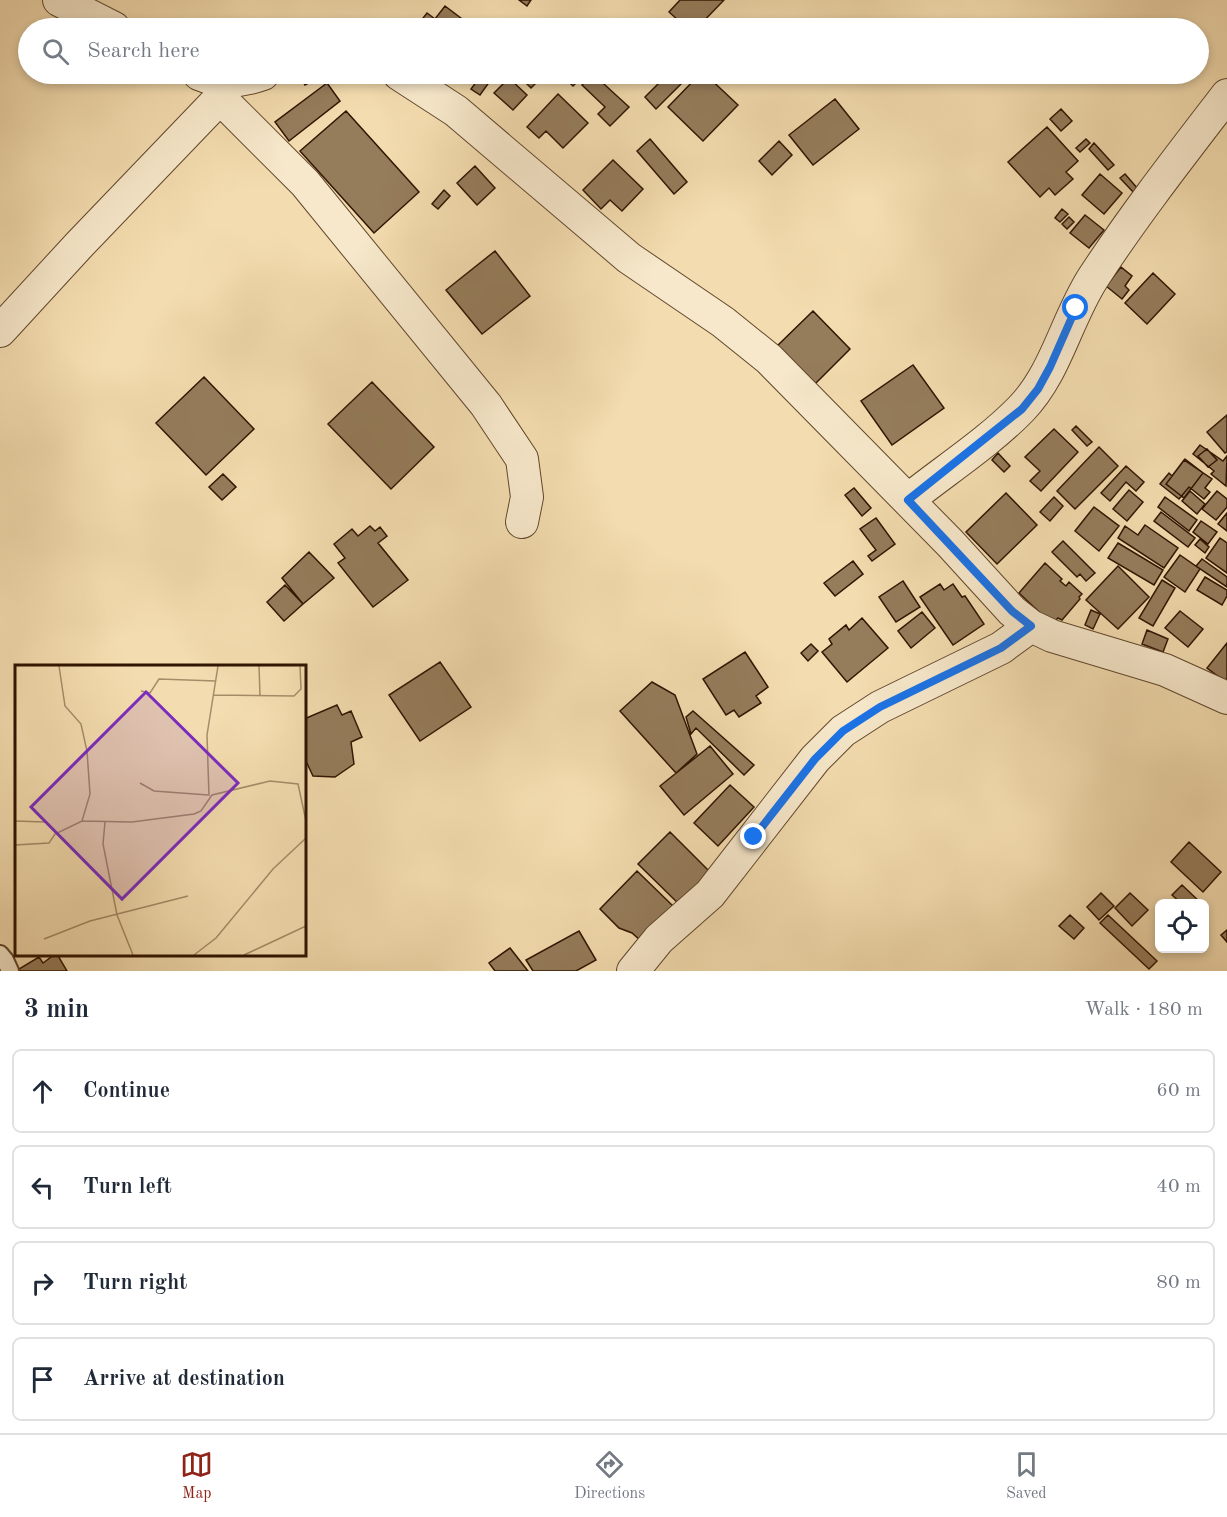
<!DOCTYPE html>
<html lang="en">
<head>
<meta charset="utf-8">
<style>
  :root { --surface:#fff; --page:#f2f2f3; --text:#1f2937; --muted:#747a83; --line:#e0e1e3; --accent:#8f2418 }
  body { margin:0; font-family:"Old Standard TT",serif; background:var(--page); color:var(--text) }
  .controls { position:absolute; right:18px; bottom:18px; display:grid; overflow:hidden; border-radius:9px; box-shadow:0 3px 9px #0003 }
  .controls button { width:54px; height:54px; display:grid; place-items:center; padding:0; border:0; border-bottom:2px solid var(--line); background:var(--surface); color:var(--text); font:30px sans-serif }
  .stop { position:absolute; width:18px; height:18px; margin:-14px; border:4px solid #1a73e8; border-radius:50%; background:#fff }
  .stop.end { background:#1a73e8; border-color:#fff; box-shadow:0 2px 6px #0008 }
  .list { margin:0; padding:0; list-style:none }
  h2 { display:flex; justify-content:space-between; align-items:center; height:78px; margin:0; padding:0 24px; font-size:26px }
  h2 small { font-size:20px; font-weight:400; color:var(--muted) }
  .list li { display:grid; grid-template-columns:39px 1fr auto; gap:18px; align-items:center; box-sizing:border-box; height:84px; margin:0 12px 12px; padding:0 12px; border:2px solid var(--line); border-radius:9px }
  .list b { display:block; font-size:22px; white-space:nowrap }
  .list em { font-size:20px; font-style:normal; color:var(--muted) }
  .icon { flex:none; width:33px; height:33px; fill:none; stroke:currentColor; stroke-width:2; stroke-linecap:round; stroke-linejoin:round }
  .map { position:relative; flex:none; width:1227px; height:971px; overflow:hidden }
  .search { position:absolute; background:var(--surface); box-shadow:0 3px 9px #0003; left:18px; right:18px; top:18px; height:66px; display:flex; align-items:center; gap:15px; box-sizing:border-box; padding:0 21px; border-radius:33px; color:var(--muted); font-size:22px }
  .sheet { height:462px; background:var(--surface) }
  nav { display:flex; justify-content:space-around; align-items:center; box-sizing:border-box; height:84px; border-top:2px solid var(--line); background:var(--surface); font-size:16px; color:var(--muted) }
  nav a { display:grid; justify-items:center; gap:3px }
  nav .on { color:var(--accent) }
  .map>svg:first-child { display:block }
  .building { fill:#957c5b; stroke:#301501; stroke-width:1.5 }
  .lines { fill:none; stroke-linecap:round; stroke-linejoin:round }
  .lane-casing { stroke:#61472c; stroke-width:20 }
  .street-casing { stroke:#61472c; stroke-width:34 }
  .lane { stroke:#f7e8cb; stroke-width:16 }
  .street { stroke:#f7e8cb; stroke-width:32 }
  .route { stroke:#1a73e8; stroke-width:8 }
  .inset-road { fill:none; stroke:#a58c69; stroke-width:1.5 }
  .view { fill:#7b2cbf; fill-opacity:0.15; stroke:#7b2cbf; stroke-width:3 }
  .inset-edge { fill:none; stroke:#301501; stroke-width:3 }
</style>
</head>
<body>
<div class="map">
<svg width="1227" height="971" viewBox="0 0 1227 971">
  <rect width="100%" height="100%" fill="#f3dcaf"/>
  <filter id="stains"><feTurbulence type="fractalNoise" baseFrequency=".00333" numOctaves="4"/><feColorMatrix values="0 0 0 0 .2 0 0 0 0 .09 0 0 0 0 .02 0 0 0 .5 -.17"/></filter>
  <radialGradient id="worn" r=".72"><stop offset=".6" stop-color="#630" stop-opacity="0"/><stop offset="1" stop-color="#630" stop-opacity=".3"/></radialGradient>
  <path class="building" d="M 519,0 L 531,0 L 527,6 Z
    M 680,0 L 724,0 L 697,28 L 687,28 L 669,12 Z
    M 445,6 L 474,28 L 416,27 L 427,13 L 435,19 Z
    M 304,74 L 325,74 L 305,85 L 300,76 Z
    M 443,74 L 456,74 L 451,80 Z
    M 482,74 L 495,74 L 480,95 L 471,89 Z
    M 517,74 L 545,74 L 531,88 Z
    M 560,74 L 585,74 L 573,86 Z
    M 593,74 L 629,107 L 610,126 L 598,114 L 605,107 L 582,85 Z
    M 668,74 L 691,74 L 656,109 L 645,97 Z
    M 700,74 L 705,74 L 738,105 L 703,141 L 668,107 Z
    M 509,78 L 527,95 L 513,110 L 494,93 Z
    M 327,83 L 340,101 L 289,141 L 275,122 Z
    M 558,94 L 588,123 L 563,148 L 546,131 L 539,138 L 527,127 Z
    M 835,99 L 859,129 L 813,165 L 789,135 Z
    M 1061,109 L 1072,121 L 1061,131 L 1050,119 Z
    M 346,111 L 419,192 L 374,233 L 300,151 Z
    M 1047,127 L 1078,161 L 1066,172 L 1073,179 L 1055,195 L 1049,188 L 1040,197 L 1008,162 Z
    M 650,139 L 687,182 L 674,194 L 637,151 Z
    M 1086,139 L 1090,143 L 1080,152 L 1076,148 Z
    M 779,141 L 792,155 L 772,175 L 759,161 Z
    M 1094,143 L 1114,165 L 1108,170 L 1089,149 Z
    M 613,160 L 643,189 L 622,211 L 610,200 L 601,209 L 583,190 Z
    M 475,166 L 495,188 L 477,205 L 457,183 Z
    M 1100,174 L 1122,193 L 1104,214 L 1082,195 Z
    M 1125,174 L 1138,189 L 1134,193 L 1120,178 Z
    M 444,190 L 450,196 L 438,209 L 432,204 Z
    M 1062,209 L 1068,214 L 1060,222 L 1055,218 Z
    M 1085,215 L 1104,230 L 1089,248 L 1070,233 Z
    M 1069,217 L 1074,222 L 1067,229 L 1062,224 Z
    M 495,251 L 530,296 L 482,334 L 446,290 Z
    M 1121,267 L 1132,276 L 1125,286 L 1129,290 L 1122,299 L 1106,286 Z
    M 1153,273 L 1175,294 L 1147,324 L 1125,303 Z
    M 813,311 L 850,349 L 812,387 L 774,349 Z
    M 913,365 L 944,408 L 892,445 L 861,401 Z
    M 204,377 L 254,429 L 206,475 L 156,423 Z
    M 372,382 L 434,447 L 391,489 L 328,424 Z
    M 1227,415 L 1227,452 L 1225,453 L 1207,432 Z
    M 1076,426 L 1092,442 L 1087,446 L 1072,430 Z
    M 1054,429 L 1078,452 L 1041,491 L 1030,481 L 1040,471 L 1025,457 Z
    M 1200,445 L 1223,461 L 1227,456 L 1226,486 L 1211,474 L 1214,471 L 1193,454 Z
    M 1099,447 L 1118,466 L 1075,509 L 1057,491 Z
    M 1207,449 L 1217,460 L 1208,467 L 1198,456 Z
    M 998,453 L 1010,466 L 1004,472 L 992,460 Z
    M 1185,459 L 1203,473 L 1184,498 L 1166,484 Z
    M 1184,460 L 1212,479 L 1205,488 L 1210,492 L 1204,499 L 1189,487 L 1179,499 L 1160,484 L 1169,473 L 1172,476 Z
    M 1126,466 L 1144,482 L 1136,491 L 1126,482 L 1110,501 L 1101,493 Z
    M 223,474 L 236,487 L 222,500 L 209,487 Z
    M 854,488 L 871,508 L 862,516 L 845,495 Z
    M 1129,490 L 1143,502 L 1127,521 L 1113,509 Z
    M 1190,491 L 1205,504 L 1197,514 L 1182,501 Z
    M 1217,491 L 1227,499 L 1227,507 L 1216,520 L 1202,509 Z
    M 1006,493 L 1037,525 L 997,564 L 966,532 Z
    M 1054,497 L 1063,506 L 1050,521 L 1040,512 Z
    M 1165,497 L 1197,520 L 1189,531 L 1158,507 Z
    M 1094,507 L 1119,526 L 1099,551 L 1075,531 Z
    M 1161,512 L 1195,538 L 1188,547 L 1154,521 Z
    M 1227,513 L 1227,531 L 1218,524 Z
    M 876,518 L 895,544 L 872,561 L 868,556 L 876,550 L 860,529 Z
    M 1201,521 L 1217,532 L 1208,544 L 1193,532 Z
    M 1145,525 L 1178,548 L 1164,568 L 1118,538 L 1125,526 L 1138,535 Z
    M 370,526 L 375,531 L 380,527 L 387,536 L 378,543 L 408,580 L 373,607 L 338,563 L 345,558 L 334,544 L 352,529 L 358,536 Z
    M 1220,538 L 1227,543 L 1227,573 L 1206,558 Z
    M 1200,539 L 1209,547 L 1205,553 L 1195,545 Z
    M 1063,541 L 1095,573 L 1086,581 L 1080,574 L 1077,577 L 1052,552 Z
    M 1118,543 L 1163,570 L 1154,585 L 1108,558 Z
    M 309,552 L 334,578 L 303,604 L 282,578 Z
    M 1180,555 L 1200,569 L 1185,592 L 1164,577 Z
    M 1202,559 L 1227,577 L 1227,587 L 1196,566 Z
    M 853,561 L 863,574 L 835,596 L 824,583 Z
    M 1045,563 L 1062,579 L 1060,581 L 1066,586 L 1069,582 L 1082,594 L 1079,597 L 1080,599 L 1062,620 L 1058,618 L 1052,624 L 1019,593 Z
    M 1118,566 L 1149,597 L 1118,629 L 1086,600 Z
    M 1205,577 L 1227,590 L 1227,596 L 1222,605 L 1197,590 Z
    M 1162,580 L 1175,588 L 1153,626 L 1139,618 Z
    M 903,581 L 920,607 L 896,622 L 879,597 Z
    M 940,584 L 944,590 L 953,584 L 962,597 L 965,596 L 984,624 L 953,645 L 920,597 Z
    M 285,585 L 303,604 L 284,621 L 267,602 Z
    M 1091,610 L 1100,614 L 1093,629 L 1085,625 Z
    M 1180,611 L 1203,629 L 1188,647 L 1165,628 Z
    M 922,612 L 935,628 L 911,648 L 898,631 Z
    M 862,618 L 888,648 L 847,682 L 822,652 L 832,644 L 829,639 L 846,625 L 849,630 Z
    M 1147,630 L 1168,639 L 1163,652 L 1142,644 Z
    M 1227,643 L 1227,683 L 1207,668 Z
    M 811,644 L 818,651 L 808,661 L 801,653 Z
    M 745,652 L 768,687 L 756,696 L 761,703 L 739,717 L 734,710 L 726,715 L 703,679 Z
    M 440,662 L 471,707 L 420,741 L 389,695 Z
    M 652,682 L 675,695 L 697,754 L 676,773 L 620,711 Z
    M 337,705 L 342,715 L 351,711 L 362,737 L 351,742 L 354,764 L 335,777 L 313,776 L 304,757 L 304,719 Z
    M 693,711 L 754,765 L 744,775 L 696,728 L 691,734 L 686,717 Z
    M 710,746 L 733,774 L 684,815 L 660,786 Z
    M 730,785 L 754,807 L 718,846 L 694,823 Z
    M 670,832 L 714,876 L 683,908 L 638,864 Z
    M 1189,842 L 1221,872 L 1203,892 L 1171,862 Z
    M 637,871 L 674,907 L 641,941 L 632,933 L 619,928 L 600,909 Z
    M 1182,885 L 1202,904 L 1182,904 L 1172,895 Z
    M 1101,893 L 1114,906 L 1099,920 L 1087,907 Z
    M 1130,893 L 1148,910 L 1132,926 L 1115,908 Z
    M 1070,915 L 1084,928 L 1074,939 L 1059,926 Z
    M 1108,915 L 1157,961 L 1149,969 L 1100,923 Z
    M 1227,930 L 1227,942 L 1221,935 Z
    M 579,931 L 596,960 L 576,971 L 533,971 L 526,960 Z
    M 510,948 L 528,971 L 495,971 L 489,963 Z
    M 49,954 L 57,954 L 67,971 L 20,971 L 19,969 L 39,957 L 43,963 L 51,957 Z"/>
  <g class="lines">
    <g class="lane-casing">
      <path id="lane" d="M 0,954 L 5,960 L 10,971"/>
    </g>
    <g class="street-casing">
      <path id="street" d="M 59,0 L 114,28
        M 199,74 C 220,83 241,82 263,74
        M 399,74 L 456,111 L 629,258 L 723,322 L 769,359 L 950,543 L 1012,611 L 1031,626 L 1052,636 L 1165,670 L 1227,698
        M 220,98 L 305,183 L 486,405 L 522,459 L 527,497 L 522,522
        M 0,331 L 79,245 L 220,98 L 221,81
        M 908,500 C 944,471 989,442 1021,409 C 1056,373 1066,320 1093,278 C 1134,215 1181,155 1227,95
        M 633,971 L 659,939 L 710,894 L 815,759 L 843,731 L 880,707 L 1001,648 L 1031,626"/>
    </g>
    <use href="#lane" class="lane"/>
    <use href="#street" class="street"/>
  </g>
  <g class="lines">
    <path class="route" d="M 754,837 L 815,759 L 843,731 L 880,707 L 1001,648 L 1031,626 L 1012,611 L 908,500 L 1022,409 L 1038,389 L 1050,367 L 1076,308"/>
  </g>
  <g transform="translate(15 665)">
    <rect width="291" height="291" fill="#f3dcaf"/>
    <path class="inset-road" d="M 44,1 L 50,41 L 66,59 L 72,86 L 75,129 L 67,156M 244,1 L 245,31M 126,26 L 135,28 L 144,14 L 201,16M 199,30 L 279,31 L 286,24 L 285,1M 125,118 L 139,126 L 193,130M 194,131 L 192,70 L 203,1M 0,156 L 30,157M 90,157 L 88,179 L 102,250 L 118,290M 0,180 L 34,178 L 40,169 L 67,156 L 117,157 L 179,149 L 186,146 L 197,130 L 255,116 L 283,119 L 291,156M 29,274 L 75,256 L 173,231M 179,290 L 201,273 L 258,204 L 291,173M 229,290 L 291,261"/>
    <path class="view" d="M 131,27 L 223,118 L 107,234 L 16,142 Z"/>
    <rect width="291" height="291" class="inset-edge"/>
  </g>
  <rect width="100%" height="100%" filter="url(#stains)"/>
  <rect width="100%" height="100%" fill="url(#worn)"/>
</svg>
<div class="controls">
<button><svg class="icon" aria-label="locate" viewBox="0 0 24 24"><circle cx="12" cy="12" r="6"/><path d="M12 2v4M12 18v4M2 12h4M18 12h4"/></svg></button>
</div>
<div class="stop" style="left:1076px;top:308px"></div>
<div class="stop end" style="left:754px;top:837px"></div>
<div class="search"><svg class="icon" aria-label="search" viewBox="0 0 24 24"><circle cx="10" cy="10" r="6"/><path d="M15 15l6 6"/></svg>Search here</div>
</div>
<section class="sheet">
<h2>3 min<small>Walk · 180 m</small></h2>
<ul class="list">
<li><svg class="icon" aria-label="ahead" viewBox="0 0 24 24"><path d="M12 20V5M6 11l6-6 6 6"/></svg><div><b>Continue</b></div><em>60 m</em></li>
<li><svg class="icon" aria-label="left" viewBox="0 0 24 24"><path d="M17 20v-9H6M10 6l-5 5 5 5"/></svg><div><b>Turn left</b></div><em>40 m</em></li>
<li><svg class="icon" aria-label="right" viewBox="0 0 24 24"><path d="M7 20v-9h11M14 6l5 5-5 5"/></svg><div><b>Turn right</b></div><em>80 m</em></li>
<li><svg class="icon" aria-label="arrive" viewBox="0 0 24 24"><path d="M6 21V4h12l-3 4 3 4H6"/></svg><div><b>Arrive at destination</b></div></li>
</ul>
</section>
<nav>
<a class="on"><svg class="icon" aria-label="map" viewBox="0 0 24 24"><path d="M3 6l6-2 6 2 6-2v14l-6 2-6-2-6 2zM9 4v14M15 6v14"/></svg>Map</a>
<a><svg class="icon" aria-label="directions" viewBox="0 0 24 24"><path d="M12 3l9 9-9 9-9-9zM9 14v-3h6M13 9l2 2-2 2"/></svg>Directions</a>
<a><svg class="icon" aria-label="saved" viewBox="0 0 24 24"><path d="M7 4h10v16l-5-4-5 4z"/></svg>Saved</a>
</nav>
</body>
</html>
